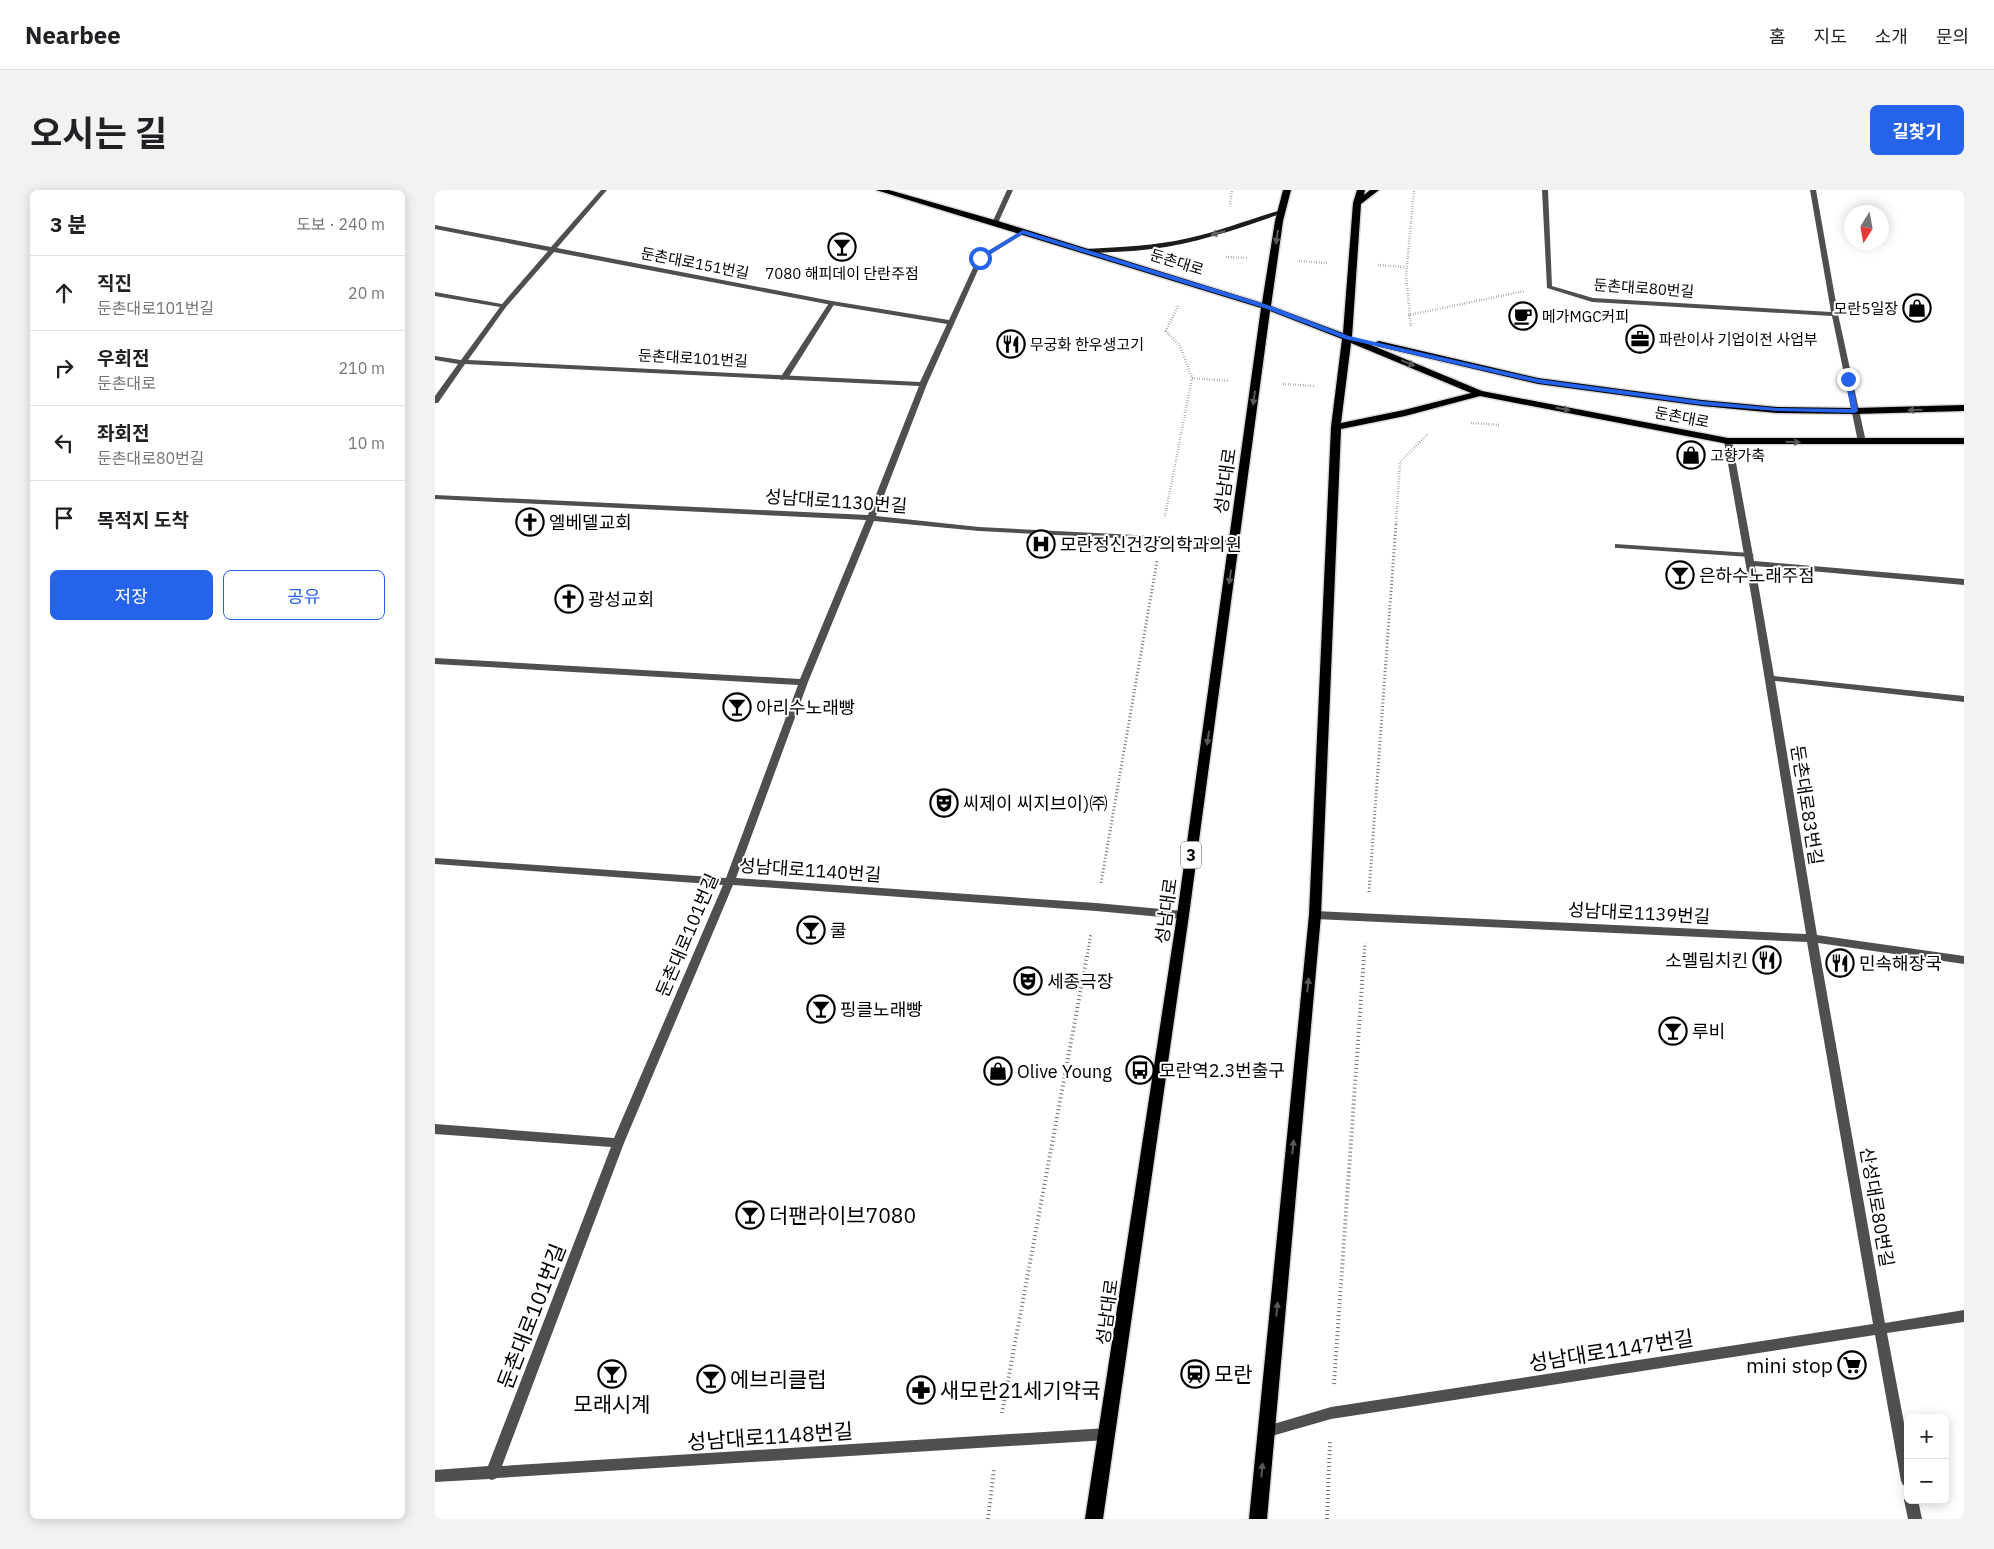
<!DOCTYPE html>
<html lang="ko">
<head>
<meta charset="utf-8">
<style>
  :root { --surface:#fff; --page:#f2f2f2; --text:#202124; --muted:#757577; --line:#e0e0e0; --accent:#2563eb }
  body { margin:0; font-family:"IBM Plex Sans","Noto Sans KR",sans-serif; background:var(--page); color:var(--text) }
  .controls { position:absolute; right:15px; bottom:15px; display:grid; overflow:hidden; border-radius:8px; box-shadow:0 2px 12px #0003 }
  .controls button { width:45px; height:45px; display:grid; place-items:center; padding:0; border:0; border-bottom:1px solid var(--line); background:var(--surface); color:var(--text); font:25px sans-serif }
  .compass { position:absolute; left:1409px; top:15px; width:45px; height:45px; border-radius:50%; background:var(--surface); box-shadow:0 2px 12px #0003; rotate:191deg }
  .stop { position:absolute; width:15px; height:15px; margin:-11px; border:4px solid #2563eb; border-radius:50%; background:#fff }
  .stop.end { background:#2563eb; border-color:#fff; box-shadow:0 1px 5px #0008 }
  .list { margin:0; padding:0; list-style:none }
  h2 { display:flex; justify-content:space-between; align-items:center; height:65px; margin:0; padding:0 20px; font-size:21px }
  h2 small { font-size:16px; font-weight:400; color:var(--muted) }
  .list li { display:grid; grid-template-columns:32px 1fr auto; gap:15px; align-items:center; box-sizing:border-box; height:75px; padding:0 20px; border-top:1px solid var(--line) }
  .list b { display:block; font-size:19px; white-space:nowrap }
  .list p { margin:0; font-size:16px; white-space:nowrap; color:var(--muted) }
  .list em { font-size:16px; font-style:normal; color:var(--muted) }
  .actions { display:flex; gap:10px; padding:15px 20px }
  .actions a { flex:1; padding:11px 0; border:1px solid var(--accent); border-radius:8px; text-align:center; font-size:18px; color:var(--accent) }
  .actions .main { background:var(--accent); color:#fff }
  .icon { flex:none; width:28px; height:28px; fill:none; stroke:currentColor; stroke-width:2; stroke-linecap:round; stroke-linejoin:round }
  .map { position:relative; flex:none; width:1529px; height:1329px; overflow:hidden; border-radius:8px }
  header { display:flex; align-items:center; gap:30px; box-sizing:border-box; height:70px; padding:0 25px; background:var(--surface); border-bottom:1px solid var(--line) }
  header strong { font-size:24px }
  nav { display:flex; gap:28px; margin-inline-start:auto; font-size:18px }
  .intro { display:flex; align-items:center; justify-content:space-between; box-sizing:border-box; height:120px; padding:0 30px }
  h1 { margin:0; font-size:35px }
  .button { padding:12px 22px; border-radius:8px; background:var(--accent); color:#fff; font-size:18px; font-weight:700 }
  main { display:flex; gap:30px; padding:0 30px }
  aside { flex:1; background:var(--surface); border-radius:8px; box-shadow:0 2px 12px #0003 }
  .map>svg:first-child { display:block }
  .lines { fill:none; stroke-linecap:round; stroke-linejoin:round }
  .primary-casing { stroke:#dbdbdb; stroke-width:3 }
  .path-far2 { stroke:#717171; stroke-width:2.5; stroke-dasharray:0.5 2; stroke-linecap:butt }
  .path-far1 { stroke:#717171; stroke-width:3; stroke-dasharray:1 2.5; stroke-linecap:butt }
  .path { stroke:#717171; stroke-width:4; stroke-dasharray:1 3; stroke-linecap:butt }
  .lane { fill:#4f4f4f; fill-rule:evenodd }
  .street { fill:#4f4f4f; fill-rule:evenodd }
  .secondary { fill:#1c1c1c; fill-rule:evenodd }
  .primary { fill:#000; fill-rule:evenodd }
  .oneway { fill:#606060 }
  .oneway2 { fill:#595959 }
  .route { fill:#2563eb }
  .labels { text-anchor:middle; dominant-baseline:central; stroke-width:4; stroke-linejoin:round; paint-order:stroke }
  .far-street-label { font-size:15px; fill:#000; stroke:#fff }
  .far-poi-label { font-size:15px; fill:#000; stroke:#fff; text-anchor:start }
  .shield { fill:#fff; stroke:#4c4c4c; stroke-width:1 }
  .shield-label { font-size:16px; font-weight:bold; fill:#000 }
  .street-label { font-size:18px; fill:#000; stroke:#fff }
  .poi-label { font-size:18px; fill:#000; stroke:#fff; text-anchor:start }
  .near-poi-label { font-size:21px; fill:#000; stroke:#fff; text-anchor:start }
  .near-street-label { font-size:21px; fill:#000; stroke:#fff }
</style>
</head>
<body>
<header>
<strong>Nearbee</strong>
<nav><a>홈</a><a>지도</a><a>소개</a><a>문의</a></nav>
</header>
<div class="intro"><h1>오시는 길</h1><a class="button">길찾기</a></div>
<main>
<aside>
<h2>3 분<small>도보 · 240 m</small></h2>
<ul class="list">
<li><svg class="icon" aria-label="ahead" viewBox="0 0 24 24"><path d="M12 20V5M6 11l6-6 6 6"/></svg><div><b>직진</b><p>둔촌대로101번길</p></div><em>20 m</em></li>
<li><svg class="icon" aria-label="right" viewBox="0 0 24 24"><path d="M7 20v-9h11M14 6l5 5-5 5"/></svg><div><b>우회전</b><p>둔촌대로</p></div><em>210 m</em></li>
<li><svg class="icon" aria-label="left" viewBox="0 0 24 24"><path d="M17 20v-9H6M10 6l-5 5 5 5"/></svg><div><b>좌회전</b><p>둔촌대로80번길</p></div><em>10 m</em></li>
<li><svg class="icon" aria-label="arrive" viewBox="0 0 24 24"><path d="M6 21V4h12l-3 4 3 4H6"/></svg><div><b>목적지 도착</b></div></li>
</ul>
<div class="actions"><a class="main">저장</a><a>공유</a></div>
</aside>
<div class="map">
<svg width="1529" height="1329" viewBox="0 0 1529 1329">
  <rect width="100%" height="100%" fill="#fff"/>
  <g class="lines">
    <g class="primary-casing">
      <path id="primary" d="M 441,0 L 454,0 L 563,31 L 827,113 L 840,31 L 848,0 L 856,0 L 848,31 L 836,116 L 908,143 L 918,13 L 922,0 L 930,0 L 929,5 L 935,0 L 944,0 L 926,14 L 917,147 L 1047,201 L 1293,248 L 1529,248 L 1529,254 L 1293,254 L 1045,206 L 970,226 L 906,239 L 886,725 L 832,1329 L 814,1329 L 874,725 L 896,237 L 907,149 L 835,121 L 754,725 L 668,1329 L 650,1329 L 742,725 L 826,118 ZM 916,153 L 1036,203 L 969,220 L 906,233 Z
        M 944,151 L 1103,188 L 1267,210 L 1342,217 L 1420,218 L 1529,215 L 1529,221 L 1420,224 L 1342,223 L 1267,216 L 1103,194 L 941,156 L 941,152 Z"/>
    </g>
    <path class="path-far2" d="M 795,14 L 797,0
      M 791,67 L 812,68
      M 864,71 L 892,73
      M 943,75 L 970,77
      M 973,125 L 1090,101
      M 976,136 L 971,85 L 979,0
      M 757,188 L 794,191
      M 848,194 L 879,196
      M 1036,233 L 1065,235
      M 730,326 L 757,188 L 745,156 L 731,141 L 743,116
      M 961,334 L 965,272 L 993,244"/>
    <path class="path-far1" d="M 666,693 L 722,371
      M 934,702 L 961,333
      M 652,767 L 656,743
      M 929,767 L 930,753"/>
    <path class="path" d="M 899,1194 L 929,766
      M 567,1223 L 652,766
      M 553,1329 L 559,1279
      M 892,1329 L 895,1252"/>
    <path class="lane" d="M 397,111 L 400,113 L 353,188 L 346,190 L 345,188 L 394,113 Z
      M 1180,354 L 1315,363 L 1319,365 L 1315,367 L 1183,358 L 1180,358 Z"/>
    <path class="street" d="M 166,0 L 172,0 L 122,58 L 397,111 L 514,130 L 543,67 L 586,41 L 590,41 L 590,43 L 548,69 L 492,194 L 441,326 L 544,337 L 800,350 L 804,352 L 800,354 L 544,341 L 439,331 L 373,492 L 301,688 L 661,713 L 748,721 L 753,725 L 748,729 L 661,721 L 298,695 L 189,953 L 67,1276 L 672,1238 L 677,1240 L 679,1244 L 677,1248 L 672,1250 L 62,1288 L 57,1290 L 54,1289 L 0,1292 L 0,1280 L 53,1276 L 176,957 L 0,944 L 0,934 L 179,948 L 288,695 L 0,674 L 0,668 L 291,688 L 363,495 L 0,474 L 0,468 L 365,489 L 431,330 L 0,309 L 0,305 L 433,325 L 484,196 L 30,174 L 3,213 L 0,213 L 0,206 L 23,174 L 0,170 L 0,166 L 26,170 L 65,117 L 0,106 L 0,102 L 67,114 L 113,61 L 0,39 L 0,35 L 116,57 ZM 119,62 L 397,115 L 512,134 L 485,192 L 33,170 L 71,117 Z
      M 572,0 L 578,0 L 563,33 L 558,34 L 557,33 Z
      M 1107,0 L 1113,0 L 1117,96 L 1158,108 L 1396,122 L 1375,0 L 1381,0 L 1403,124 L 1431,252 L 1430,254 L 1424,254 L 1423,252 L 1397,126 L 1157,112 L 1112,98 Z
      M 1290,249 L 1293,249 L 1297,251 L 1319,371 L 1529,389 L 1529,395 L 1320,376 L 1339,486 L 1529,506 L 1529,512 L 1340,491 L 1382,745 L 1529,766 L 1529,774 L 1383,753 L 1450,1133 L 1529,1120 L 1529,1132 L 1452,1143 L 1473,1254 L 1473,1297 L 1468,1295 L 1466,1291 L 1440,1145 L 896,1229 L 830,1248 L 825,1246 L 823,1242 L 825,1238 L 896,1217 L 1438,1134 L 1372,752 L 880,729 L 875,725 L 880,721 L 1371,744 L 1317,410 L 1289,251 Z
      M 1471,1305 L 1473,1305 L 1473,1310 L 1483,1310 L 1487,1329 L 1473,1329 L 1469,1310 Z"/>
    <path class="secondary" d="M 846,20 L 849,22 L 848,23 C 806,38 762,53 717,59 C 695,62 673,62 651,63 L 648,61 L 651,59 C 686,57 720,56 754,48 C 785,41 815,29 846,20 Z"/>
    <use href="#primary" class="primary"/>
  </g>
  <defs><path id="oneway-solid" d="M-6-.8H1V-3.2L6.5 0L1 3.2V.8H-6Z" transform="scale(1.25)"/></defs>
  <use class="oneway" href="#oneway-solid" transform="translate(783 43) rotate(165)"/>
  <g class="oneway2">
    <use href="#oneway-solid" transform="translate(842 47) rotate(98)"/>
    <use href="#oneway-solid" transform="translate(973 173) rotate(23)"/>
    <use href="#oneway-solid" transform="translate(819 208) rotate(98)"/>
    <use href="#oneway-solid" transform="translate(1128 219) rotate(11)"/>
    <use href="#oneway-solid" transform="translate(1480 220) rotate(179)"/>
    <use href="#oneway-solid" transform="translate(1358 252) rotate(1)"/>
    <use href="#oneway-solid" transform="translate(795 387) rotate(98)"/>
    <use href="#oneway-solid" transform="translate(773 548) rotate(98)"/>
    <use href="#oneway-solid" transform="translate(873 795) rotate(-84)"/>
    <use href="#oneway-solid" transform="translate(858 957) rotate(-84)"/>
    <use href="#oneway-solid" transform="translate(842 1119) rotate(-84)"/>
    <use href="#oneway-solid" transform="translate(827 1280) rotate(-85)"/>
  </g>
  <path class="route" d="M 588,40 L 833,115 L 914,146 L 1103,189 L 1267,211 L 1342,218 L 1416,219 L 1410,189 L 1413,187 L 1416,189 L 1423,221 L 1420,223 L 1342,221 L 1267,215 L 1103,193 L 910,149 L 829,118 L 588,44 L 547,69 L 542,68 Z"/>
  <defs>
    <g id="bar-ring" transform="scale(1.4375)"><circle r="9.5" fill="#fff" stroke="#000" stroke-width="1.5"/><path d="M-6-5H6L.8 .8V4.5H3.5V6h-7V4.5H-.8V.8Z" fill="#000"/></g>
    <g id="shop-ring" transform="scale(1.4375)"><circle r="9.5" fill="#fff" stroke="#000" stroke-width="1.5"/><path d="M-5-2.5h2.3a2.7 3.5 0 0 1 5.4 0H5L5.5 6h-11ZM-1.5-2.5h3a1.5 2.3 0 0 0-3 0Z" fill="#000"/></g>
    <g id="cafe-ring" transform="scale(1.4375)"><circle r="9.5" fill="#fff" stroke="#000" stroke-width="1.5"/><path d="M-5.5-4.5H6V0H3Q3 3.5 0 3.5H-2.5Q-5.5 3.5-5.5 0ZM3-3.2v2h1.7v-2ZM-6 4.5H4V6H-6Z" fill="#000"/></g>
    <g id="office-ring" transform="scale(1.4375)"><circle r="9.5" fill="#fff" stroke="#000" stroke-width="1.5"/><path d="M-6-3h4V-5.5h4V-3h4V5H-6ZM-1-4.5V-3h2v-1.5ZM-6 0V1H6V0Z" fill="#000"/></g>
    <g id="restaurant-ring" transform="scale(1.4375)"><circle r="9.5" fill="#fff" stroke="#000" stroke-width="1.5"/><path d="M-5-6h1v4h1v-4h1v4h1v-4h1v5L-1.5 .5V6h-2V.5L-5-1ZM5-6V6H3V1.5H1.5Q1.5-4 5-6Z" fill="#000"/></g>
    <g id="church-ring" transform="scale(1.4375)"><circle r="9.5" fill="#fff" stroke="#000" stroke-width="1.5"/><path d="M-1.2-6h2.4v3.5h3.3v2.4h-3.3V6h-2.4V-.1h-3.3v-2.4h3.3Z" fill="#000"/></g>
    <g id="hospital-ring" transform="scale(1.4375)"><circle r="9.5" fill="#fff" stroke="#000" stroke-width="1.5"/><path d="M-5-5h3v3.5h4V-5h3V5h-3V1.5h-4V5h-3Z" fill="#000"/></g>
    <g id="theatre-ring" transform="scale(1.4375)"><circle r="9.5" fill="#fff" stroke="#000" stroke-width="1.5"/><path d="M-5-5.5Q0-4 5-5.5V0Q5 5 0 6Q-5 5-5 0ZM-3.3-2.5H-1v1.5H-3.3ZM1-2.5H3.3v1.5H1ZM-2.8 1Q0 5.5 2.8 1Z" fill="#000"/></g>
    <g id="bus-ring" transform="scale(1.4375)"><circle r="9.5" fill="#fff" stroke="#000" stroke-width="1.5"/><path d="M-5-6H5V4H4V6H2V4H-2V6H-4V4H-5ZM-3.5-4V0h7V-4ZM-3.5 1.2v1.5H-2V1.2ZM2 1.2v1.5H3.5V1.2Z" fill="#000"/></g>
    <g id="supermarket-ring" transform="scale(1.4375)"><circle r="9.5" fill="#fff" stroke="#000" stroke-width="1.5"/><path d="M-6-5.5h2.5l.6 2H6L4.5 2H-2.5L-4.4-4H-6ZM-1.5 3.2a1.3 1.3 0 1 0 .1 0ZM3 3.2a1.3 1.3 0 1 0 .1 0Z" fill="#000"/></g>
    <g id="station-ring" transform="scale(1.4375)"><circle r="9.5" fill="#fff" stroke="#000" stroke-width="1.5"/><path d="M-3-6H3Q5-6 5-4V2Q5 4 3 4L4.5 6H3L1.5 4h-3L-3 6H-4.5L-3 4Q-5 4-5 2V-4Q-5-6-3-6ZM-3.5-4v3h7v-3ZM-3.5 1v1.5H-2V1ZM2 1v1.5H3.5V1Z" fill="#000"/></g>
    <g id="pharmacy-ring" transform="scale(1.4375)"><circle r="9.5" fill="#fff" stroke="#000" stroke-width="1.5"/><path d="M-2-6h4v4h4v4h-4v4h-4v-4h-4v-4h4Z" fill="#000"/></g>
  </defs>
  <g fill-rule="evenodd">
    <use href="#bar-ring" x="407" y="57"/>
    <use href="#shop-ring" x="1482" y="118"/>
    <use href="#cafe-ring" x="1088" y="126"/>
    <use href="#office-ring" x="1205" y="149"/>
    <use href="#restaurant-ring" x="576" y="154"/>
    <use href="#shop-ring" x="1256" y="265"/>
    <use href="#church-ring" x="95" y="332"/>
    <use href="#hospital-ring" x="606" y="354"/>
    <use href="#bar-ring" x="1245" y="385"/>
    <use href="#church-ring" x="134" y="409"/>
    <use href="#bar-ring" x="302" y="517"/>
    <use href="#theatre-ring" x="509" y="613"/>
    <use href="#bar-ring" x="376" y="740"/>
    <use href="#restaurant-ring" x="1332" y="770"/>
    <use href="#restaurant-ring" x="1405" y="773"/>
    <use href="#theatre-ring" x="593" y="791"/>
    <use href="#bar-ring" x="386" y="819"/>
    <use href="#bar-ring" x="1238" y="841"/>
    <use href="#bus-ring" x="705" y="880"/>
    <use href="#shop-ring" x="563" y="881"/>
    <use href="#bar-ring" x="315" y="1025"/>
    <use href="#supermarket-ring" x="1417" y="1175"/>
    <use href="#bar-ring" x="177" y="1184"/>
    <use href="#station-ring" x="760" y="1184"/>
    <use href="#bar-ring" x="276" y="1189"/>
    <use href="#pharmacy-ring" x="486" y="1200"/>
  </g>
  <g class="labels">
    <g class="far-street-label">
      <text transform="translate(742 72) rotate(17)">둔촌대로</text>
      <text transform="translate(260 73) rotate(11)">둔촌대로151번길</text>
      <text transform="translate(1209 98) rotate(4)">둔촌대로80번길</text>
      <text transform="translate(258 168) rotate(3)">둔촌대로101번길</text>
      <text transform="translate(1247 227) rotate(11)">둔촌대로</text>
    </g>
    <g class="far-poi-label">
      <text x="407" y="83" text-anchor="middle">7080 해피데이 단란주점</text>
      <text x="1463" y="118" text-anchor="end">모란5일장</text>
      <text x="1107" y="126">메가MGC커피</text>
      <text x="1224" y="149">파란이사 기업이전 사업부</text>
      <text x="595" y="154">무궁화 한우생고기</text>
      <text x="1275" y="265">고향가축</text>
    </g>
    <rect class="shield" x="746" y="651.5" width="20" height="27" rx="4"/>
    <g class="shield-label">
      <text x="756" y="665">3</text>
    </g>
    <g class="street-label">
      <text transform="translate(790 291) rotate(-82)">성남대로</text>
      <text transform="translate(401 311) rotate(4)">성남대로1130번길</text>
      <text transform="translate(1372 615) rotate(81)">둔촌대로83번길</text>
      <text transform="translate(375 680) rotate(4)">성남대로1140번길</text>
      <text transform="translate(731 721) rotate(-82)">성남대로</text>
      <text transform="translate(1204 723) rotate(3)">성남대로1139번길</text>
      <text transform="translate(252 745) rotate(-67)">둔촌대로101번길</text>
      <text transform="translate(1442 1017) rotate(80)">산성대로80번길</text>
      <text transform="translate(672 1122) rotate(-82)">성남대로</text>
    </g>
    <g class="poi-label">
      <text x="114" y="332">엘베델교회</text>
      <text x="625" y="354">모란정신건강의학과의원</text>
      <text x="1264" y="385">은하수노래주점</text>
      <text x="153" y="409">광성교회</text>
      <text x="321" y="517">아리수노래빵</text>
      <text x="528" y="613">씨제이 씨지브이)㈜</text>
      <text x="395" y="740">쿨</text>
      <text x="1313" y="770" text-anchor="end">소멜림치킨</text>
      <text x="1424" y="773">민속해장국</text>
      <text x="612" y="791">세종극장</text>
      <text x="405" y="819">핑클노래빵</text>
      <text x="1257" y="841">루비</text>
      <text x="724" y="880">모란역2.3번출구</text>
      <text x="582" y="881">Olive Young</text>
    </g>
    <g class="near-poi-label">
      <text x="334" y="1025">더팬라이브7080</text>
      <text x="1398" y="1175" text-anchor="end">mini stop</text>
      <text x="779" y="1184">모란</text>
      <text x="295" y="1189">에브리클럽</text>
      <text x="505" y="1200">새모란21세기약국</text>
      <text x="177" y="1214" text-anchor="middle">모래시계</text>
    </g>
    <g class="near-street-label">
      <text transform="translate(96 1126) rotate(-69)">둔촌대로101번길</text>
      <text transform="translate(1176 1160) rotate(-9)">성남대로1147번길</text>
      <text transform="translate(335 1246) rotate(-4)">성남대로1148번길</text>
    </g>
  </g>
</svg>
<div class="controls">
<button>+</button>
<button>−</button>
</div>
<svg class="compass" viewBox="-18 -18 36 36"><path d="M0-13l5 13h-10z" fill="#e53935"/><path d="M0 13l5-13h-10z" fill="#757577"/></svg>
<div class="stop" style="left:545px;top:68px"></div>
<div class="stop end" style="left:1413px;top:189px"></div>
</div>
</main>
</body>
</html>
